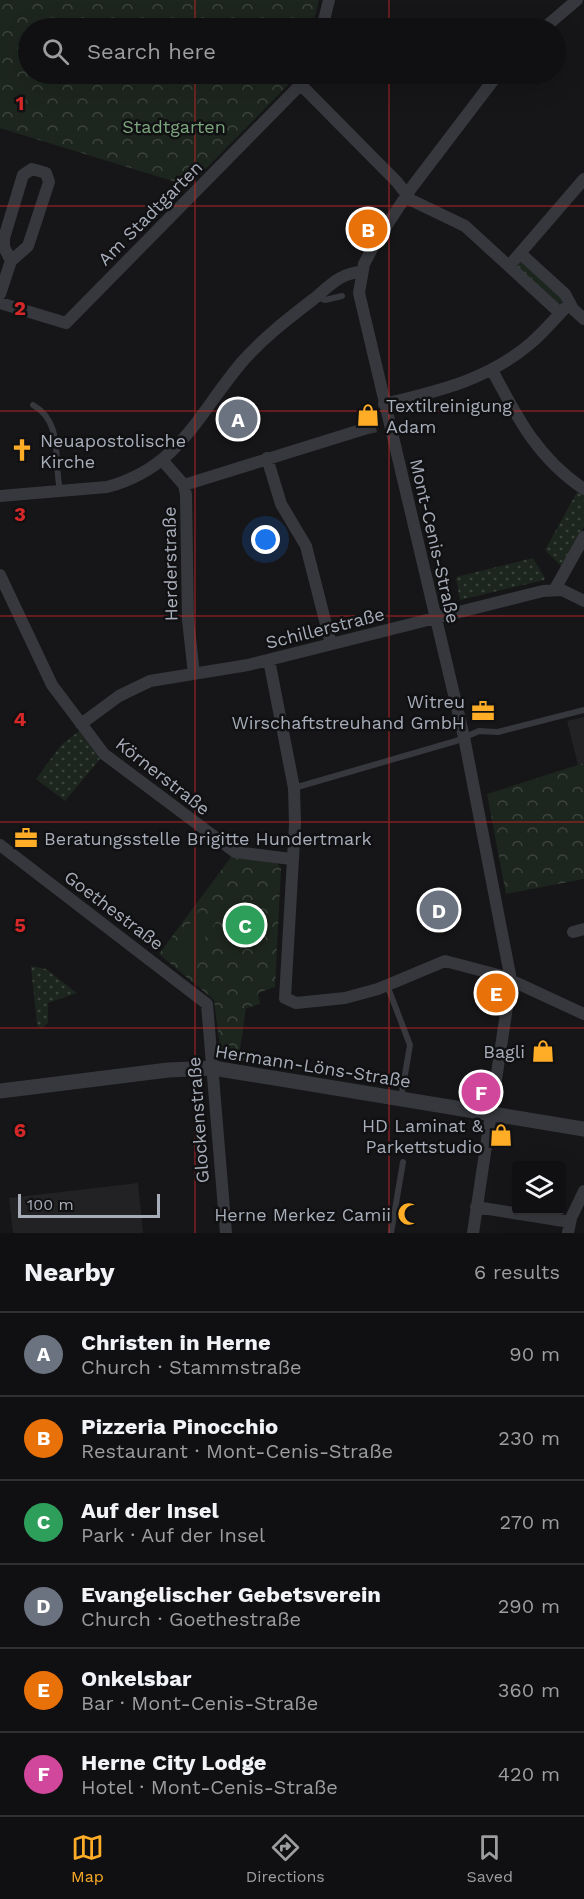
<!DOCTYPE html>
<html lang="en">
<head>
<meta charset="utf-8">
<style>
  :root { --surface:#101012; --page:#1e1e20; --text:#f1f3f6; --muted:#9c9d9f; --line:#303032; --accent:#ffad27 }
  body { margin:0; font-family:"Work Sans",sans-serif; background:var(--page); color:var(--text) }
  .controls { position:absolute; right:18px; bottom:18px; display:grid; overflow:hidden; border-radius:6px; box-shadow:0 6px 24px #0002 }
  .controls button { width:54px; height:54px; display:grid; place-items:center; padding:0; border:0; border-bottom:2px solid var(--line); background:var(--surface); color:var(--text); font:30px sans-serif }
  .scale { position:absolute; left:18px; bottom:15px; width:142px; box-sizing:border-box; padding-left:6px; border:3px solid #a7adb9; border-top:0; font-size:16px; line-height:21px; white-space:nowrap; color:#a7adb9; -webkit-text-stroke:4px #111113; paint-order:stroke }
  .you { position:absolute; left:266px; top:540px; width:21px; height:21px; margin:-15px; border:4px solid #fff; border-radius:50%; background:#1a73e8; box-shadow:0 0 0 9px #1a73e833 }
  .badge { display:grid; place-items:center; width:39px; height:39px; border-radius:50%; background:var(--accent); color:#fff; font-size:20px; font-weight:700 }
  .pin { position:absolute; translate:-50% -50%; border:3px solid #fff; box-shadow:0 2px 6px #0006 }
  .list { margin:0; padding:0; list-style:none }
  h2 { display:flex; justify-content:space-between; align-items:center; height:78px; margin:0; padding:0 24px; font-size:26px }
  h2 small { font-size:20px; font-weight:400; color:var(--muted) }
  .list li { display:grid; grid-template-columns:39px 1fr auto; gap:18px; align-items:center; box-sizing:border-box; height:84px; padding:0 24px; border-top:2px solid var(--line) }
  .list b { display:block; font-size:22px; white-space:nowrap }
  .list p { margin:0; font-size:20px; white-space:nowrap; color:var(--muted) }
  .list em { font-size:20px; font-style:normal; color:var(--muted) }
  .icon { flex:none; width:33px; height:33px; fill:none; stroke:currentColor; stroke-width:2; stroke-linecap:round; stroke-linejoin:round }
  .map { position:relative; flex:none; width:584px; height:1233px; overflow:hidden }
  .search { position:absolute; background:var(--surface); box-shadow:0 6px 24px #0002; left:18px; right:18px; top:18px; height:66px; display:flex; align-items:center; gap:15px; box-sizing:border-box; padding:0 21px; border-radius:33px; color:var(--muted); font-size:22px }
  .sheet { height:582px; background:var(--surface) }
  nav { display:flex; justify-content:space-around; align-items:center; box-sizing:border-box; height:84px; border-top:2px solid var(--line); background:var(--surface); font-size:16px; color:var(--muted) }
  nav a { display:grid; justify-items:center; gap:3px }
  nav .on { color:var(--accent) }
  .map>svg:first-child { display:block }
  .built { fill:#222225 }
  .grass { fill:url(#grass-dots) }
  .forest { fill:url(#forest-crowns) }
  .pitch { fill:#1d261e }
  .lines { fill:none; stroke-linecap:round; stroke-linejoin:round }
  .minor-tunnel { stroke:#333438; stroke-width:12; stroke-dasharray:12 6; stroke-linecap:butt }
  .service { stroke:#36383d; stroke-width:6 }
  .minor { stroke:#36383d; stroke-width:12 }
  .tertiary { stroke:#36383d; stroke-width:15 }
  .grid { fill:none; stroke:#d62828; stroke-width:1.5; stroke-opacity:0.55 }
  .labels { text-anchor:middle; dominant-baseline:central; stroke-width:5; stroke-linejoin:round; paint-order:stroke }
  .park-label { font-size:18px; fill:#7ca57d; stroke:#111113 }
  .street-label { font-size:18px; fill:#a7adb9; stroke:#111113 }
  .poi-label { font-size:18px; fill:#a7adb9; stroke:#111113; text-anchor:end }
  .grid-label { font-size:20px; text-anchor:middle; font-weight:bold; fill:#d62828; stroke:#111113; stroke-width:5; stroke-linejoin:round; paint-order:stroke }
</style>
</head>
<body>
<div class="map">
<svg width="584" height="1233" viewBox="0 0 584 1233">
  <defs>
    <pattern id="grass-dots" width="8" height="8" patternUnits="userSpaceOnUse" patternTransform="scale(1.5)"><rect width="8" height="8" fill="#1d261e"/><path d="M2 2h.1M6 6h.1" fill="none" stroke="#3b433d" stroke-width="1.8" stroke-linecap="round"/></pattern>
    <pattern id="forest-crowns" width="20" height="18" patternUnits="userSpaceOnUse" patternTransform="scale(1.5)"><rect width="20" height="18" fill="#1d261e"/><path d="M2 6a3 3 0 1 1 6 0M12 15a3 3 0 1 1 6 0" fill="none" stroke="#3b433d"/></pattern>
  </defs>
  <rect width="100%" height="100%" fill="#161618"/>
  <path class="built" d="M 584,717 L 584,763 L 578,765 L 567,721 Z
    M 138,1183 L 143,1233 L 13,1233 L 9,1198 Z"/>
  <path class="grass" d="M 521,260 L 562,297 L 562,303 L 558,304 L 517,268 L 517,263 Z
    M 577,492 L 584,495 L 584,527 L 562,567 L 545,550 Z
    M 533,558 L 545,578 L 544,580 L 460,600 L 456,577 Z
    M 79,731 L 100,759 L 65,801 L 36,779 L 61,745 Z
    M 31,966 L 46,969 L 77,993 L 48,1003 L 48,1023 L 41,1029 L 37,1025 Z"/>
  <path class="forest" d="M 0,0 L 319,0 L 312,28 L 28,28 L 28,74 L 295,74 L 288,85 L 189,186 L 0,128 Z
    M 584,763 L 584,879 L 506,894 L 487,794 Z
    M 231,857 L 277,863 L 281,868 L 275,987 L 258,993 L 260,1004 L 246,1008 L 239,1056 L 247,1058 L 247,1061 L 227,1058 L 221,1054 L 214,1000 L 159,954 Z"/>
  <path class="pitch" d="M 200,910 L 216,922 L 189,960 L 172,948 Z"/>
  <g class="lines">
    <path class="minor-tunnel" d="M 364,429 L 377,426"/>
    <path class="service" d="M 317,297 L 325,300 L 342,296
      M 33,405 C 64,423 53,458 60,490
      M 294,788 L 456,741 L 479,731 L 498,732 L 584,710
      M 387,985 L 410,1045 L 401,1098
      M 391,1233 L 403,1162"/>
    <path class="minor" d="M 322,28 L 329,0
      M 544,28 L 577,0
      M 301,85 L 397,182 L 411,200 L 465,226 L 560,313
      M 520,253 L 565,294 L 573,309 L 584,319
      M 509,266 L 584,179
      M 0,294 L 11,261 L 28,246 L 49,182 L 46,173 L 32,169 L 23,175 L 4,238 L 4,247 L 11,261
      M 0,303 L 66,323 L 311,74
      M 492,370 C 517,417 538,459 584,489
      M 384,404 C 438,391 488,380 531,343 C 545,331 557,316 570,303
      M 267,458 L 281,504 L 306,546 L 331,644
      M 163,461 L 184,485 L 186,495 L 188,620 L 194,674
      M 184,485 L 364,429
      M 0,496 L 107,487 C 179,468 198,414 242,362 C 264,337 289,318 315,298 C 329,286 342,272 362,272
      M 0,575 L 52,685 L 104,754 L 235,852 L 291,859
      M 555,589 L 584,537
      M 269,660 L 294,788 L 295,824 L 285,998 L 296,1003 L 345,998 L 378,989 L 445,961 L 502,976 L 584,1014
      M 81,724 L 119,696 L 150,681 L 248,665 L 543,591 L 562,590 L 584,601
      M 0,845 L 207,1004 L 226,1233
      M 573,932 L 584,929
      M 476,1207 L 570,1222
      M 473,1233 L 511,980 L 464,737 L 359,293 L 364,264 L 375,243 L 412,187 L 498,74
      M 568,1233 L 571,1218 L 584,1191"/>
    <path class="tertiary" d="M 0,1091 L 168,1070 L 213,1068 L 584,1129"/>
  </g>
  <path class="grid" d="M 195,0 L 195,28M 389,0 L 389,28M 195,74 L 195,1233M 389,74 L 389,1233M 0,206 L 584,206M 0,411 L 584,411M 0,616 L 584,616M 0,822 L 584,822M 0,1028 L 584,1028"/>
  <defs>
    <g id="shop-bare" transform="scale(1.8)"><path d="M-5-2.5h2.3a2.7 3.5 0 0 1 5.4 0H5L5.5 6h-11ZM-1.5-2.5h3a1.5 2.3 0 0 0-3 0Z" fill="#ffad27" stroke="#111113" stroke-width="2.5" paint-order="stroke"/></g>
    <g id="church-bare" transform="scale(1.8)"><path d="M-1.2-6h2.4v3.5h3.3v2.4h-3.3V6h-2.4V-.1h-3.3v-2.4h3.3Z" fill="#ffad27" stroke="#111113" stroke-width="2.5" paint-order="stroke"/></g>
    <g id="office-bare" transform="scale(1.8)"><path d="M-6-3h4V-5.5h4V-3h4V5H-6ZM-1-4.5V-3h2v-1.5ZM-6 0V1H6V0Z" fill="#ffad27" stroke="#111113" stroke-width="2.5" paint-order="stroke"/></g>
    <g id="mosque-bare" transform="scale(1.8)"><path d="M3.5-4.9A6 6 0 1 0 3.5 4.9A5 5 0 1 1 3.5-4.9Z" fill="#ffad27" stroke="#111113" stroke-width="2.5" paint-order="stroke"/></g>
  </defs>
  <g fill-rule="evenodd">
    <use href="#shop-bare" x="368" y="415"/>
    <use href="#church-bare" x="22" y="450"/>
    <use href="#office-bare" x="483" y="711"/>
    <use href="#office-bare" x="26" y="838"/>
    <use href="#shop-bare" x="543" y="1051"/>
    <use href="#shop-bare" x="501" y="1135"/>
    <use href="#mosque-bare" x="409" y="1214"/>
  </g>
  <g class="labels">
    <g class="park-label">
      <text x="174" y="126">Stadtgarten</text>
    </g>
    <g class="street-label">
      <text transform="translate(150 213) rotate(-45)">Am Stadtgarten</text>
      <text transform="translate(435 541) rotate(77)">Mont-Cenis-Straße</text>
      <text transform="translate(170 564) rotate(-91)">Herderstraße</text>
      <text transform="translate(325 628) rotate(-14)">Schillerstraße</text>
      <text transform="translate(163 776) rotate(38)">Körnerstraße</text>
      <text transform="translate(114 910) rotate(37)">Goethestraße</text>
      <text transform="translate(313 1066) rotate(9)">Hermann-Löns-Straße</text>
      <text transform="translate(198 1120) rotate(-94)">Glockenstraße</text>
    </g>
    <g class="poi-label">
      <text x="386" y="405" text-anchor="start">Textilreinigung<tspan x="386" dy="21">Adam</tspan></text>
      <text x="40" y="440" text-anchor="start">Neuapostolische<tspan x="40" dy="21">Kirche</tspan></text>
      <text x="465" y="701">Witreu<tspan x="465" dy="21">Wirschaftstreuhand GmbH</tspan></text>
      <text x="44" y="838" text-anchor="start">Beratungsstelle Brigitte Hundertmark</text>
      <text x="525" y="1051">Bagli</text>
      <text x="483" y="1125">HD Laminat &amp;<tspan x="483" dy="21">Parkettstudio</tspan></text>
      <text x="391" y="1214">Herne Merkez Camii</text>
    </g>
  </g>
  <g class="grid-label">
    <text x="20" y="110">1</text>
    <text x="20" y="315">2</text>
    <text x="20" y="521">3</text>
    <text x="20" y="726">4</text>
    <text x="20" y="932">5</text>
    <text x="20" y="1137">6</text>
  </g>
</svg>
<div class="controls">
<button><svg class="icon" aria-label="layers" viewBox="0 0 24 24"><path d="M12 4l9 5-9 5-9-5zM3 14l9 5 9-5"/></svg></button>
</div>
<div class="scale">100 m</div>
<div class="you"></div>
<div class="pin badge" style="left:238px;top:419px;background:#6b7280">A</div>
<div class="pin badge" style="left:368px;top:229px;background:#e8710a">B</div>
<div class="pin badge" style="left:245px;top:925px;background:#2e9e5b">C</div>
<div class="pin badge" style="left:439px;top:910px;background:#6b7280">D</div>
<div class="pin badge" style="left:496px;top:993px;background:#e8710a">E</div>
<div class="pin badge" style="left:481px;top:1092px;background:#d1479c">F</div>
<div class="search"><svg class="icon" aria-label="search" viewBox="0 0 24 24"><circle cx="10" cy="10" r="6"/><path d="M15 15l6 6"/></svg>Search here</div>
</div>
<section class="sheet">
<h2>Nearby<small>6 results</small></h2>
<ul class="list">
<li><span class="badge" style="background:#6b7280">A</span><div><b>Christen in Herne</b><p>Church · Stammstraße</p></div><em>90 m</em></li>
<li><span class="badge" style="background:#e8710a">B</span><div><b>Pizzeria Pinocchio</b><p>Restaurant · Mont-Cenis-Straße</p></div><em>230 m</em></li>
<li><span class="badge" style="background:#2e9e5b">C</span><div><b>Auf der Insel</b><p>Park · Auf der Insel</p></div><em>270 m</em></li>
<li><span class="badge" style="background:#6b7280">D</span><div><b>Evangelischer Gebetsverein</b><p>Church · Goethestraße</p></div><em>290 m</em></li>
<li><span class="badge" style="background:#e8710a">E</span><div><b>Onkelsbar</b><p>Bar · Mont-Cenis-Straße</p></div><em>360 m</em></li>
<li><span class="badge" style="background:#d1479c">F</span><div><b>Herne City Lodge</b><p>Hotel · Mont-Cenis-Straße</p></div><em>420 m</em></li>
</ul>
</section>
<nav>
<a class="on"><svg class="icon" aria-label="map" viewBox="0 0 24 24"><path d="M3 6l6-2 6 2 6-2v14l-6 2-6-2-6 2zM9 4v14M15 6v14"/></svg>Map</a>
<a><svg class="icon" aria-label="directions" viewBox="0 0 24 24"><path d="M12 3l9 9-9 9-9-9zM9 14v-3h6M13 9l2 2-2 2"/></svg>Directions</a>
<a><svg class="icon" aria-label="saved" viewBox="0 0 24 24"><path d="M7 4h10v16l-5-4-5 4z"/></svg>Saved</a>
</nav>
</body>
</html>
